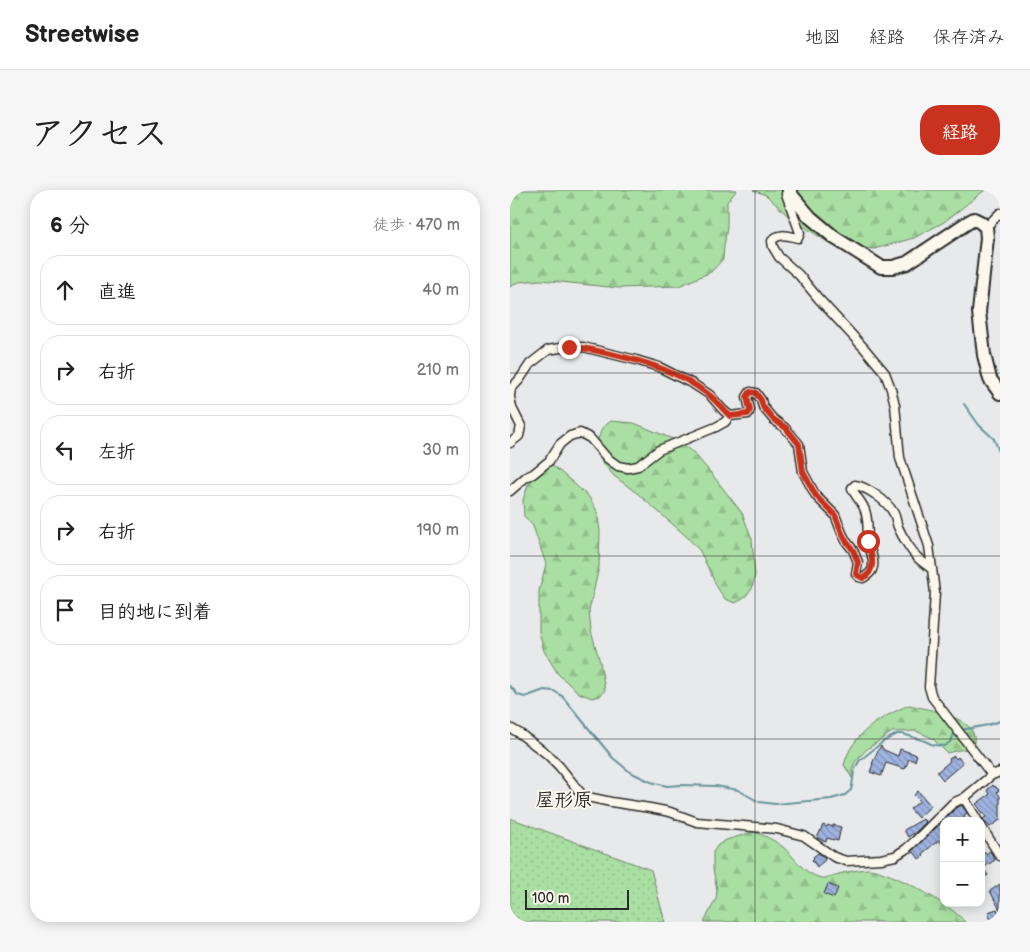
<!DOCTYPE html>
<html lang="ja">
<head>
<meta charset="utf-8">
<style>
  :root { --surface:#fff; --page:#f6f6f6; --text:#222; --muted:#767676; --line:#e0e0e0; --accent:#c8321e }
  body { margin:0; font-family:"Balsamiq Sans","Klee One",sans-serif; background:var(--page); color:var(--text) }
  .controls { position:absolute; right:15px; bottom:15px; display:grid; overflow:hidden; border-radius:10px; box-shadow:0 2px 12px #0003 }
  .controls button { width:45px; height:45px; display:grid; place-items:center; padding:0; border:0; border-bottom:1px solid var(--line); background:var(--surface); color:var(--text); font:25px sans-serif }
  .scale { position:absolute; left:15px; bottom:12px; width:104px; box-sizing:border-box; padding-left:5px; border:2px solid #2b2b2b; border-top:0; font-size:14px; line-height:18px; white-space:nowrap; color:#2b2b2b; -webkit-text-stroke:4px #fbf7ec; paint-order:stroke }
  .stop { position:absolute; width:15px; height:15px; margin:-11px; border:4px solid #c8321e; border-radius:50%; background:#fff }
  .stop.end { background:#c8321e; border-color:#fff; box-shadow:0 1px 5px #0008 }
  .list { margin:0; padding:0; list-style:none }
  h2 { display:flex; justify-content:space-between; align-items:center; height:65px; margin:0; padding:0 20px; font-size:21px }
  h2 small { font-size:16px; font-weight:400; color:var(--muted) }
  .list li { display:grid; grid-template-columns:32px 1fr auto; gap:15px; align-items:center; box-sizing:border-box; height:70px; margin:0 10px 10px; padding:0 10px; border:1px solid var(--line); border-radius:20px }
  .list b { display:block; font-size:19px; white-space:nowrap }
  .list em { font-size:16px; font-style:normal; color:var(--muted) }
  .icon { flex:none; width:28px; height:28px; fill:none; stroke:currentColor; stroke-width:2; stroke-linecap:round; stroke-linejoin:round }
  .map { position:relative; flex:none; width:490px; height:732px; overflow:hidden; border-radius:20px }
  header { display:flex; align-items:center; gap:30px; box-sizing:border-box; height:70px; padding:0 25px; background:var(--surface); border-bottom:1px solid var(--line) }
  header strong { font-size:24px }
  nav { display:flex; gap:28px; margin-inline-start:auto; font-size:18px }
  .intro { display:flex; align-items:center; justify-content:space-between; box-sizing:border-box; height:120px; padding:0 30px }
  h1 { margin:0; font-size:35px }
  .button { padding:12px 22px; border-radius:20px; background:var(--accent); color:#fff; font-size:18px; font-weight:700 }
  main { display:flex; gap:30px; padding:0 30px }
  aside { flex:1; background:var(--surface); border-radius:20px; box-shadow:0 2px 12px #0003 }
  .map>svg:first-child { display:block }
  .grass { fill:url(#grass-dots); stroke:#6a8566 }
  .forest { fill:url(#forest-firs); stroke:#6a8566 }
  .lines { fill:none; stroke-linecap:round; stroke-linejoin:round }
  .stream { stroke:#65959c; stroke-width:2 }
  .building { fill:url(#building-back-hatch); stroke:#2b2b2b }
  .minor-casing { stroke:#2b2b2b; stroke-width:11 }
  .primary-casing { stroke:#2b2b2b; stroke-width:16 }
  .minor { stroke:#fbf7ec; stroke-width:8 }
  .primary { stroke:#fbf7ec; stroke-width:12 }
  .route { stroke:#c8321e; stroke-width:6 }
  .grid { fill:none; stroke:#2b2b2b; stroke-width:1; stroke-opacity:0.55 }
  .labels { text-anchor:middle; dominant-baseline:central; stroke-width:4; stroke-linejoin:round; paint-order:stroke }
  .quarter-label { font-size:19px; font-weight:bold; fill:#2b2b2b; stroke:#fbf7ec }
</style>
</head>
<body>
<header>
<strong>Streetwise</strong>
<nav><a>地図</a><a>経路</a><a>保存済み</a></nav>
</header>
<div class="intro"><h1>アクセス</h1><a class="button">経路</a></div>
<main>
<aside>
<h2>6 分<small>徒歩 · 470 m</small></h2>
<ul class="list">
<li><svg class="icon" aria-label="ahead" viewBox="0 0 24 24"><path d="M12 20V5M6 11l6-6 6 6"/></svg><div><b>直進</b></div><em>40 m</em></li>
<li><svg class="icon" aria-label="right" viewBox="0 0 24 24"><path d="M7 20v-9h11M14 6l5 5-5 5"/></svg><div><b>右折</b></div><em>210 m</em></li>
<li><svg class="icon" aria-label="left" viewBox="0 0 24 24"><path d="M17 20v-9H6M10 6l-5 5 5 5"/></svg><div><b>左折</b></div><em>30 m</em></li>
<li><svg class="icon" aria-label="right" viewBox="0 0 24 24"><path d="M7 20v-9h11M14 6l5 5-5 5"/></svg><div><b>右折</b></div><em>190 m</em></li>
<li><svg class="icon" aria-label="arrive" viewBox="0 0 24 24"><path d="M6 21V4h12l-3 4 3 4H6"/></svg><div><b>目的地に到着</b></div></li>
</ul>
</aside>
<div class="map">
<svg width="490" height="732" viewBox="0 0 490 732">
  <defs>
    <pattern id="grass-dots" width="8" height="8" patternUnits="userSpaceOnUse" patternTransform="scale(1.25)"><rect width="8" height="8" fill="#a9dfa2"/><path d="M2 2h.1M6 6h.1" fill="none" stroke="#92c08c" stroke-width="1.8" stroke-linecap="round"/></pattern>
    <pattern id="forest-firs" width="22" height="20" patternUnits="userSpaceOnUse" patternTransform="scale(1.25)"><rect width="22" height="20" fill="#a9dfa2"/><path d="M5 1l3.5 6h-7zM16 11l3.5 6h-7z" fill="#92c08c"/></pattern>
    <pattern id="building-back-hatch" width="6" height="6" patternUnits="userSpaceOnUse" patternTransform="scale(1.25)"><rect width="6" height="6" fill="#9eb3e1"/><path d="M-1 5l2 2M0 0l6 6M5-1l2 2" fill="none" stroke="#8192b7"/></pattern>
  </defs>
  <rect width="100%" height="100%" fill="#e8e9ea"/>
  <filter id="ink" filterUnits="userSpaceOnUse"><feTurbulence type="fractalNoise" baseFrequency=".02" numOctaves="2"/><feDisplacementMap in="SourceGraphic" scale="10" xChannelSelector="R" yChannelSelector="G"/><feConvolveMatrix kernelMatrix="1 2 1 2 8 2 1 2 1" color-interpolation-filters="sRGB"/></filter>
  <g filter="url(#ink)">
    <path class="grass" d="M 0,628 L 141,680 L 155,732 L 0,732 Z"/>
    <path class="forest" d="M 0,0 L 227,0 L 217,12 L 217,37 L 214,56 L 213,69 L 201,82 L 169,96 L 109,98 L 31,90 L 8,92 L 0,97 Z
      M 243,0 L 475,0 L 434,32 L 404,48 L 364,59 L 322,55 L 279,27 L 256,5 Z
      M 101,231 L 124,233 L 165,250 L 183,262 L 201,283 L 232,323 L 242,349 L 245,385 L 242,399 L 233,409 L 225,413 L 215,409 L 207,397 L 190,361 L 176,346 L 128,304 L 104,286 L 92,272 L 87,252 L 92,238 Z
      M 34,275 L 42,275 L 53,284 L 79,307 L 87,321 L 90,341 L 89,377 L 79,421 L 81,441 L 90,472 L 95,500 L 90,506 L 82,508 L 69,503 L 48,484 L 34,461 L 29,442 L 29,401 L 36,374 L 23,336 L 14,326 L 13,310 L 18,295 L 25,284 Z
      M 399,515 C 416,519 469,527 464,552 C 464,553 460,559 460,559 L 449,560 L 437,563 L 422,548 L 406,541 L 382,542 L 356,560 L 345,572 L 342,580 L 342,588 L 334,575 C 342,543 371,527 399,515 Z
      M 243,642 C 254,645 264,650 273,657 C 286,668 292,683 311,688 C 316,689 323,685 329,684 C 336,682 352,679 359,679 C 381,681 442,715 455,732 L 194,732 L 206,709 L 207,700 L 203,679 L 203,662 L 208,655 L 216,650 Z"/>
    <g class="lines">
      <path class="stream" d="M 454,214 L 469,235 L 484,249 L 490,264
        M 0,496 L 8,505 L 15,507 L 34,500 L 44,501 L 52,506 L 103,568 L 120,582 L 141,592 L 157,596 L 171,595 L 206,596 L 228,600 L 249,612 L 265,614 L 321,609 L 335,605 L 341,600 L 342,596 L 344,581 L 349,571 L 374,551 L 387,544 L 393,544 L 415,551 L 423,555 L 435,556 L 441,551 L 444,544 L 447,542
        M 451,540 L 478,535 L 490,531"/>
    </g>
    <path class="building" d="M 371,556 L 374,560 L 388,566 L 390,559 L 407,565 L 405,571 L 399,569 L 395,579 L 376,573 L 371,586 L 360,582 L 363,574 L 362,574 L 368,560 Z
      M 444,566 L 446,569 L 448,567 L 453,573 L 433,590 L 427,582 L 440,571 L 439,569 Z
      M 483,595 L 484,597 L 485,596 L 489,600 L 487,602 L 490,606 L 490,630 L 480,637 L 473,629 L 476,627 L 466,614 L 480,604 L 477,600 Z
      M 408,601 L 421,616 L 408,628 L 400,619 L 410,611 L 404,605 Z
      M 452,615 L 457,623 L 454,625 L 455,627 L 450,631 L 434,631 L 434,657 L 429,650 L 413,663 L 414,665 L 409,669 L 404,662 L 403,663 L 401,662 L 445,619 Z
      M 413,629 L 416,632 L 406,642 L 398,647 L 394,640 Z
      M 313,635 L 317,637 L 318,635 L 323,637 L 323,635 L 331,637 L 328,651 L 317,648 L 316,652 L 307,648 Z
      M 480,661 L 485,670 L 473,678 L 478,685 L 471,690 L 471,664 L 475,662 L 476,664 Z
      M 308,663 L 315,668 L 314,669 L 315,670 L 307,677 L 302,670 L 304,668 L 303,667 Z
      M 318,694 L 328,698 L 324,708 L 314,704 Z
      M 490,694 L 490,720 L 480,701 Z
      M 487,719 L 490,726 L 490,732 L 481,732 L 478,722 Z"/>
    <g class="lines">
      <g class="minor-casing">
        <path id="minor" d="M 276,4 L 290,43 L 288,48 C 279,46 268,42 262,51 L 263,57 L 269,67 L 289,85 L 308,108 L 354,158 L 375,183 L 381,199 L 385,215 L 390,268 L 419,356 L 422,379 L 425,403 L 419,497 L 422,507 L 482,585
          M 476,37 L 490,23
          M 0,205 L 1,199 L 10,189 L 20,174 L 38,160 L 50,158 L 73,157 L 126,170 L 149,177 L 183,194 L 200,205 L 213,220 L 220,226
          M 0,207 L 2,218 L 11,236 L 9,246 L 0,253
          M 0,301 L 16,287 L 23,284 L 39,271 L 50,254 L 60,246 L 70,243 L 80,248 L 97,268 L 108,276 L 118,278 L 128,276 L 149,260 L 206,237 L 215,232 L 220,226 L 238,224 L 240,220 L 237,207 L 240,202 L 246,203 L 251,210 L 253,217 L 263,229 L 275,238 L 289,254 L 293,282 L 306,306 L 325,325 L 332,343 L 336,351 L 343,360 L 348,372 L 346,384 L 349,387 L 353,388 C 356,386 360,384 362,380 C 366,371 359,359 358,350 C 357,339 359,328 354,318 C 351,311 345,306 342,298 L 345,295 C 357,297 377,311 383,322 C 386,326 386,332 388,337 C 392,346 402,363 410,370 C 414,373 418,376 422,379
          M 0,538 L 9,543 L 37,564 L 49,576 L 73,606 L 101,612 L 140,618 L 160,622 L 187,632 L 267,639 L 294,646 L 324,667 L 336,671 L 371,669 L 385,666 L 396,659 L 406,650 L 443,613 L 454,608 L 482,585 L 490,582
          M 454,608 L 468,631
          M 471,636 L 490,666"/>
      </g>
      <g class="primary-casing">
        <path id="primary" d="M 279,0 L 283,7 L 300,27 L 325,48 L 371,77 L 383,77 L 397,73 L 457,33 L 464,29 L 470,32 L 476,37 L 477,48 L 469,122 L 474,165 L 480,189 L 490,203"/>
      </g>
      <use href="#minor" class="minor"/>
      <use href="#primary" class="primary"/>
    </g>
  </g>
  <g class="lines" filter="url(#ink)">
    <path class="route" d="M 59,157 C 74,157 87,161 101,164 C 136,172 169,182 198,204 C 206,210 212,219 220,226 L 238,224 L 240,220 L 237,207 L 240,202 L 246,203 L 251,210 L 253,217 L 263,229 L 276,238 L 289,254 L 293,282 L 306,306 L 325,325 L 332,343 L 336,351 L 343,360 L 348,372 L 346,384 L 349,386 L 353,388 C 368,380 361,364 358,351"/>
  </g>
  <path class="grid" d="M 245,0 L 245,732M 0,183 L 490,183M 0,366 L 490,366M 0,549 L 490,549"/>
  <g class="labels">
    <g class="quarter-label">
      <text x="54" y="610">屋形原</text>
    </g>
  </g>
</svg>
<div class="controls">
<button>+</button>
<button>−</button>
</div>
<div class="scale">100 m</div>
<div class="stop" style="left:358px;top:351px"></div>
<div class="stop end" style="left:59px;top:157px"></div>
</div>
</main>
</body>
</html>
